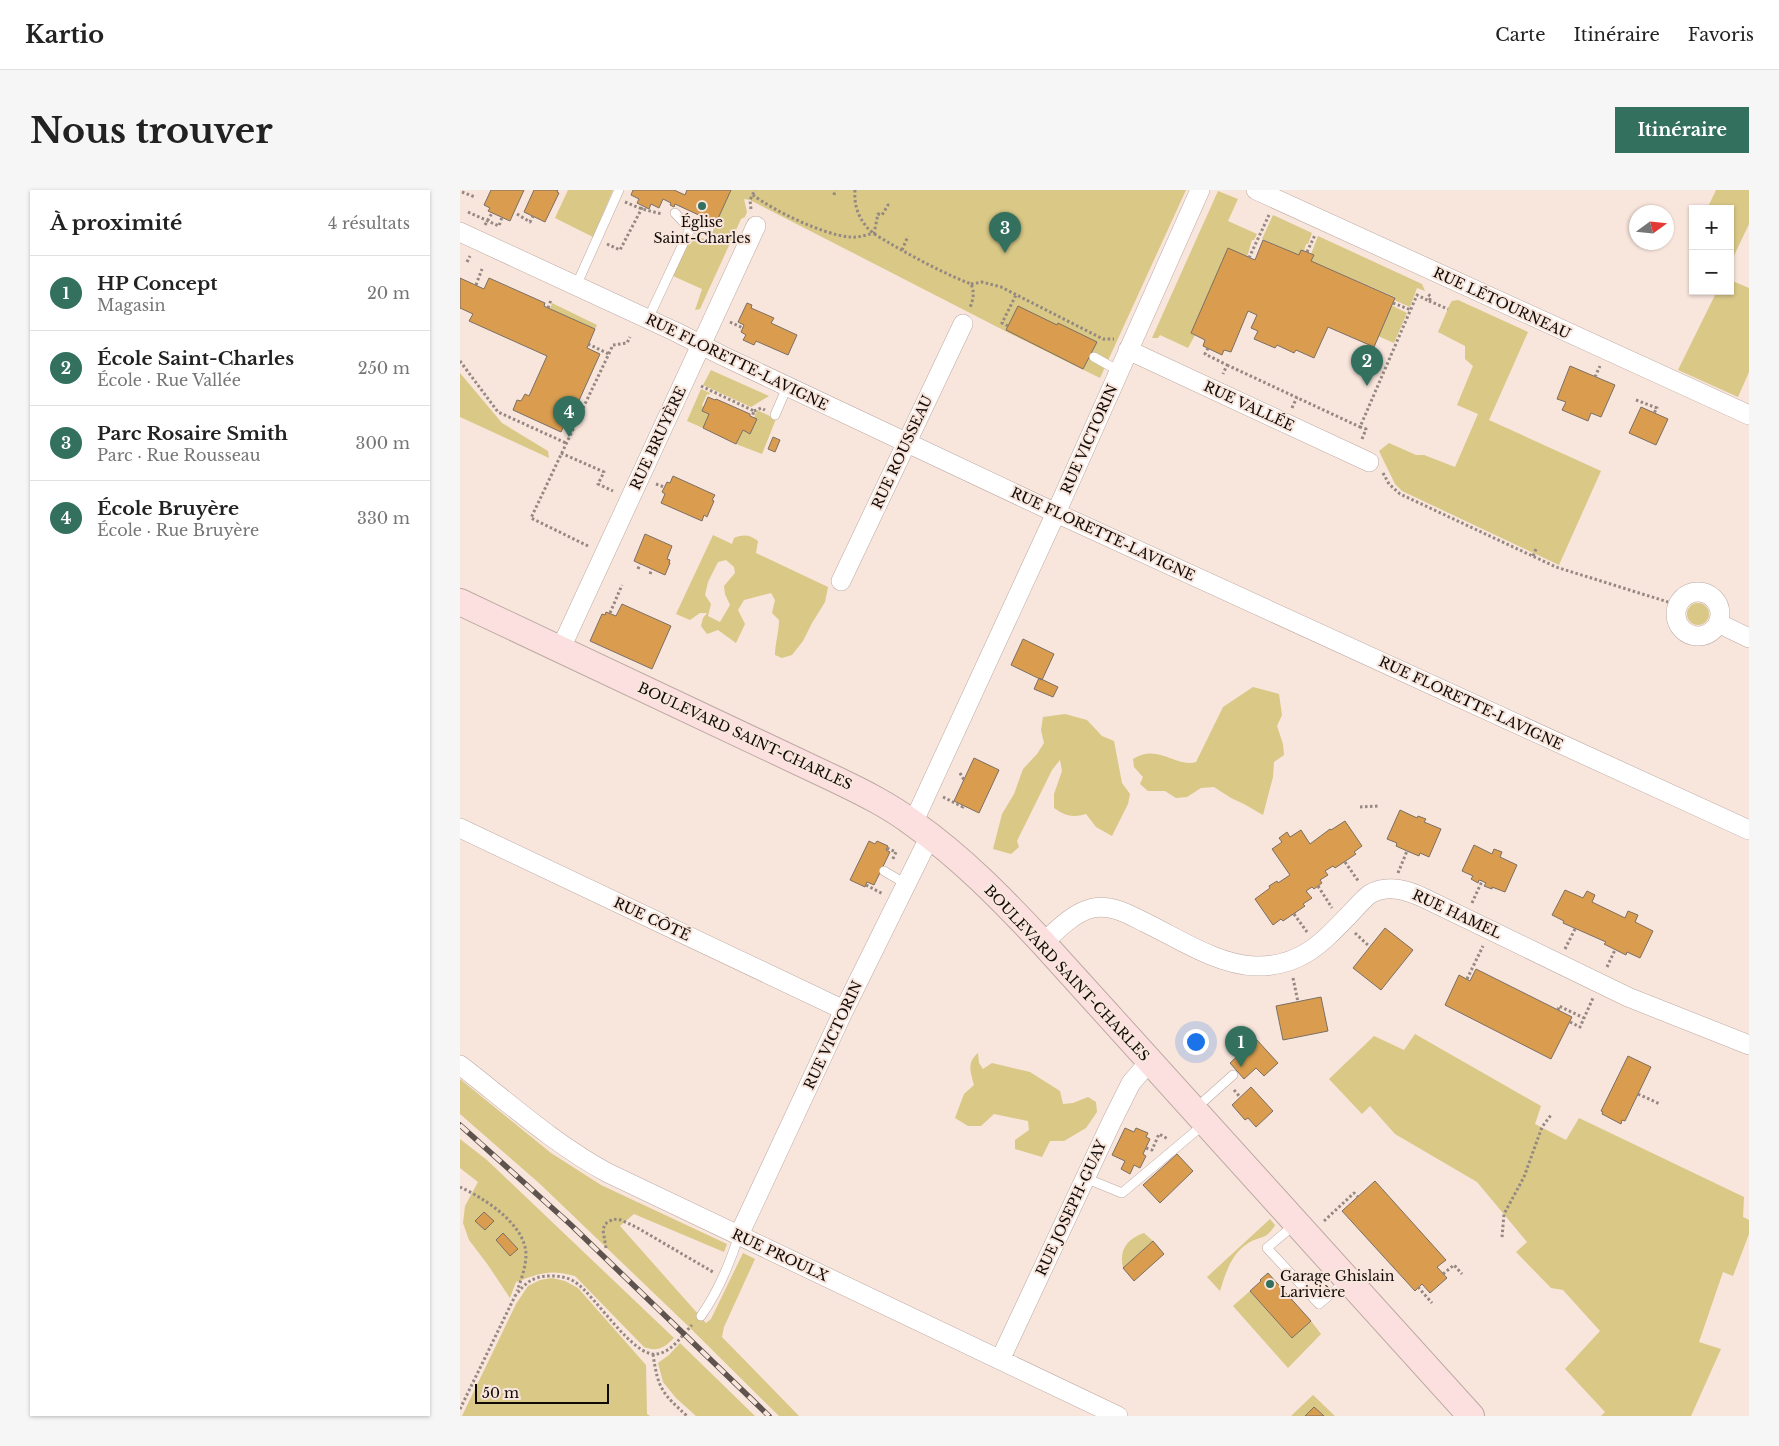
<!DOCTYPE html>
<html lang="fr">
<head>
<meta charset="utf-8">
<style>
  :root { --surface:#fff; --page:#f6f6f6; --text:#222; --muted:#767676; --line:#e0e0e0; --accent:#33715e }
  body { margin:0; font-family:"Libre Baskerville",serif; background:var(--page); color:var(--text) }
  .controls { position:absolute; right:15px; top:15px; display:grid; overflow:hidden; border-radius:0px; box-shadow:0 1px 4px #0004 }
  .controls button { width:45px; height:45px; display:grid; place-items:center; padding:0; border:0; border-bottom:1px solid var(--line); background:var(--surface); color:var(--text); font:25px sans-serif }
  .compass { position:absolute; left:1169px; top:15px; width:45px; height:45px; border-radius:50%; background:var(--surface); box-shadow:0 1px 4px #0004; rotate:75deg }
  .scale { position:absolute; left:15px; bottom:12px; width:134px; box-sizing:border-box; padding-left:5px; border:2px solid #100a07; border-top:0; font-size:14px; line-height:18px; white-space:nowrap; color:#100a07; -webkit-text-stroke:4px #f8e5dc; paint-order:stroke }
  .you { position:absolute; left:735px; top:851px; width:18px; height:18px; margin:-12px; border:4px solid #fff; border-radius:50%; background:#1a73e8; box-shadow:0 0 0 8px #1a73e833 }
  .badge { display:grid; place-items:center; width:32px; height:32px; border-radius:50%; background:var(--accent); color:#fff; font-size:16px; font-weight:700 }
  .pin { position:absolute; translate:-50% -41px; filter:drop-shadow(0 1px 2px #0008) }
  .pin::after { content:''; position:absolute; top:26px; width:18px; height:15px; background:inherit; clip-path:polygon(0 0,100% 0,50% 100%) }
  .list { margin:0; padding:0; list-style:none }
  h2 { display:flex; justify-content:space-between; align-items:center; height:65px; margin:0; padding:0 20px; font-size:21px }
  h2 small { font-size:16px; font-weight:400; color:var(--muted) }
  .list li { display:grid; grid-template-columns:32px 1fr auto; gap:15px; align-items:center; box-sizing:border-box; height:75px; padding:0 20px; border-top:1px solid var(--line) }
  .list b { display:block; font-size:19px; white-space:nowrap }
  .list p { margin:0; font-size:16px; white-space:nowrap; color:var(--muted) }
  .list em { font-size:16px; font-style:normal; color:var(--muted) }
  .map { position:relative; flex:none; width:1289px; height:1226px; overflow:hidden; border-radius:0px }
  header { display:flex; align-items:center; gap:30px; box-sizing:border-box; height:70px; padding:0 25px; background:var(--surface); border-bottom:1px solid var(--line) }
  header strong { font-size:24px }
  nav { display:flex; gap:28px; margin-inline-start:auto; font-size:18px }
  .intro { display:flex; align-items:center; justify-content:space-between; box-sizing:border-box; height:120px; padding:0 30px }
  h1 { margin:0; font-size:35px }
  .button { padding:12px 22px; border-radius:0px; background:var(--accent); color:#fff; font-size:18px; font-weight:700 }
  main { display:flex; gap:30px; padding:0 30px }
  aside { flex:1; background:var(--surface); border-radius:0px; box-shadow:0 1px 4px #0004 }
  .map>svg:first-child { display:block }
  .green { fill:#d9c886; fill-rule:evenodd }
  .building { fill:#da9d4f; stroke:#7b6f62 }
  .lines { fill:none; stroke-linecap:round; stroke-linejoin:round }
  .lane-casing { stroke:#bcaaa2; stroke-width:10 }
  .street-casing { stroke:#bcaaa2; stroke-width:20 }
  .secondary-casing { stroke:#bcaaa2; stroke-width:28 }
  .path { stroke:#958882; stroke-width:3; stroke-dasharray:2.5 2.5; stroke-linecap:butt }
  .lane { stroke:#fff; stroke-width:9 }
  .street { stroke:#fff; stroke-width:19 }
  .secondary { stroke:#fce0e0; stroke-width:26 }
  .rail-casing { stroke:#5e534e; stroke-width:5.5 }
  .rail { stroke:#f8e5dc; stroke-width:4; stroke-dasharray:11; stroke-linecap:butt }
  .poi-dot { fill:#33715e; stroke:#f8e5dc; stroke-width:2 }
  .labels { text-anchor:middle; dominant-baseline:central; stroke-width:4; stroke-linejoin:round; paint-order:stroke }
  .poi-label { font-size:14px; fill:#100a07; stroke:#f8e5dc }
  .street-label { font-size:14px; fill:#100a07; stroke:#f8e5dc }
</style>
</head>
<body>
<header>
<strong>Kartio</strong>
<nav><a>Carte</a><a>Itinéraire</a><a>Favoris</a></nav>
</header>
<div class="intro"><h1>Nous trouver</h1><a class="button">Itinéraire</a></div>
<main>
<aside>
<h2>À proximité<small>4 résultats</small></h2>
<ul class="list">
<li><span class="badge">1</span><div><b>HP Concept</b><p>Magasin</p></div><em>20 m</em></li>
<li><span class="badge">2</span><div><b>École Saint-Charles</b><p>École · Rue Vallée</p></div><em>250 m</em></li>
<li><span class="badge">3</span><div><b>Parc Rosaire Smith</b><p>Parc · Rue Rousseau</p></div><em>300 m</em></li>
<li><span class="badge">4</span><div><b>École Bruyère</b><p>École · Rue Bruyère</p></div><em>330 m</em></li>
</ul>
</aside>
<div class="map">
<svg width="1289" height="1226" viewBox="0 0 1289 1226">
  <rect width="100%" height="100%" fill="#f8e5dc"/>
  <path class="green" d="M 108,0 L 153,0 L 133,47 L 95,28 Z
    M 271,0 L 726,0 L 640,188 L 547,142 L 290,10 L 284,9 L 287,22 L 285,27 L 281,29 L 240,119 L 235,120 L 242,99 L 213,86 L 230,49 L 251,48 L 256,33 Z
    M 1256,0 L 1289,0 L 1289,34 L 1270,74 L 1270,19 L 1247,19 Z
    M 758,1 L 778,9 L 768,31 L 797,44 L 794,50 L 792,50 L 787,67 L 731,143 L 735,145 L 728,158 L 700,145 L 698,148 L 692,148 Z
    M 813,25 L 852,43 L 848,54 L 846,54 L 844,61 L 841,60 L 839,65 L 802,49 Z
    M 858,46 L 962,94 L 965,101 L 957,98 L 950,117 L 934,110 L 935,107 L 851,71 L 854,65 L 851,64 Z
    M 1270,90 L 1289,98 L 1289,182 L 1278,207 L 1218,180 L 1257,101 L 1270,101 Z
    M 998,110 L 1068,142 L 1029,230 L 1141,281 L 1099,375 L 942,301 L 935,294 L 919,261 L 929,253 L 956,265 L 964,265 L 995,277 L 1018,224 L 997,215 L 1013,176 L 1005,169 L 1005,156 L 978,142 L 990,114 L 992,111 Z
    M 92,113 L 137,135 L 135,139 L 90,119 Z
    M 931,115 L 947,123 L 934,153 L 918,146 Z
    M 251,180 L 253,181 L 309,206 L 291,217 L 243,195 Z
    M 0,183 L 42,233 L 88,261 L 89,268 L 0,227 Z
    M 241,199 L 250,203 L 249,205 L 247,204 L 242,215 L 249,224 L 243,238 L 227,231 Z
    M 297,220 L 316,229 L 302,264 L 276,254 L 283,240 L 290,243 L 297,229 L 294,228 Z
    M 253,345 L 272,354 L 274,348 C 285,344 289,345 298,351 L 296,363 L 368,397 L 365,412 L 352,433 L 343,451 L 332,465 L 322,468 L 315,465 C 315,453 319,442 319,430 L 312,423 L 315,410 L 311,403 L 284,410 L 278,420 L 285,434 L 276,453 L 258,440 L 247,444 L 241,436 L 243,428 L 247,423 L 240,423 L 230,430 L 216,424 ZM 266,370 L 274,377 L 275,383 L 264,396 L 265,404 L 270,415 L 260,432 L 248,426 L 251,414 L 245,405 L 248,392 L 258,372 Z
    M1227 424a11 11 0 1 1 22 0a11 11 0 1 1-22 0Z
    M 793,497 L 819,504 L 822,525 L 817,536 L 823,554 L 824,565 L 814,572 L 813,587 L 803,625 L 784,614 L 771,608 L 754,597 L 741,598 L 727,607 L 716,608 L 705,601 L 688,601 L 680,594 L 683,587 L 674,577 L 673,569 C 698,553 716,578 736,572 L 763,517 Z
    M 605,524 L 627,530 L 642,546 L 654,551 L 662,593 L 670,604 L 668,614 L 652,646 L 636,637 L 626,624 C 613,628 605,626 594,618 L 594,604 L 602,581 L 600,570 L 592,580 L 557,651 L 559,657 L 551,664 L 533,659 L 542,624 L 554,604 L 563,579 L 577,564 L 584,553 L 581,540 L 583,527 Z
    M 955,844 L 1081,916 L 1075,934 L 1106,950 L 1119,928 L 1284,1007 L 1283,1027 L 1289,1030 L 1289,1044 L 1273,1086 L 1263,1082 L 1239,1152 L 1261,1159 L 1231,1226 L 1141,1226 L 1145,1222 L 1105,1179 L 1140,1141 L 1103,1100 L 1091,1098 L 1056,1062 L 1067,1052 L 1017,992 L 935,944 L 910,916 L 902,924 L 869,889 L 914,846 L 944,860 Z
    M 518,863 L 519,873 L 523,879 L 532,873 L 570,882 L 600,901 L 603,914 L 613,913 L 628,907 L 636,912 L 637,922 L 626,938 L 604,951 L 590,951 L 582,967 L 555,959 L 555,950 L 569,940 L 568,931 L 534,924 L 521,936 L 508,936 L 495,928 L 504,904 L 514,895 C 511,883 506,873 518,863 Z
    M 0,889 L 91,963 L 141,995 L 267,1054 L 264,1062 L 174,1024 L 160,1036 L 246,1133 L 251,1129 L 283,1063 L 295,1069 L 264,1137 L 262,1147 L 339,1226 L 319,1226 L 226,1134 L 79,993 L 0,924 Z
    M 0,949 L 27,970 L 214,1148 C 204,1158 197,1162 184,1157 L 115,1086 C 89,1079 81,1083 56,1092 L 50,1108 L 28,1075 L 9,1050 L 3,1033 L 5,1016 L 18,992 L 0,978 Z
    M 810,1029 L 815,1035 C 805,1052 800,1045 787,1054 C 771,1064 765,1085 760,1101 L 747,1087 Z
    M 684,1043 L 693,1051 L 663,1078 C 659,1061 666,1049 684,1043 Z
    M 92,1088 L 105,1091 L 118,1098 L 186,1175 L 187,1224 L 190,1226 L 2,1226 L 56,1114 L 68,1096 L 80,1090 Z
    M 790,1101 L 832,1148 L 851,1131 L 861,1144 L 828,1178 L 773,1116 Z
    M 220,1153 L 295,1226 L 236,1226 L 216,1208 L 203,1192 L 198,1173 L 209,1165 Z
    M 853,1205 L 875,1226 L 864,1226 L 854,1217 L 845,1226 L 831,1226 Z"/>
  <path class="building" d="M 31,0 L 64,0 L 50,31 L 28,21 L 30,18 L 24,15 Z
    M 74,0 L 98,0 L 97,2 L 99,3 L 85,32 L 64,22 Z
    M 173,0 L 214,0 L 225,5 L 227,0 L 271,0 L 256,33 L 215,14 L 214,17 L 210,15 L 211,13 L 203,9 L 199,18 L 191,14 L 189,19 L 177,13 L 179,9 L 171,5 Z
    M 803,50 L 839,65 L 841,60 L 844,61 L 854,65 L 851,71 L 935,108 L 914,157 L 868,137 L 854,168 L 836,160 L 834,163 L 817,155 L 815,158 L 794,149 L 798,141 L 791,138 L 797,125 L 788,121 L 771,162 L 764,160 L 762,165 L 743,156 L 745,150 L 731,143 L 768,58 L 795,70 Z
    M 0,88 L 24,99 L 29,88 L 85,113 L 84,116 L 88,118 L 135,139 L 127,158 L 140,164 L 112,226 L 109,225 L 101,242 L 53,220 L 57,210 L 61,211 L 65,204 L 69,206 L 87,166 L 9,131 L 13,124 L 0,118 Z
    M 287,113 L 292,115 L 291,118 L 314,128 L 311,133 L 337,145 L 328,165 L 296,151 L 294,155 L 283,150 L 286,145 L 281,142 L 284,135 L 278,132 Z
    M 558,116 L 597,135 L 598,133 L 637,152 L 623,179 L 546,140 Z
    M 1110,176 L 1155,195 L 1141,227 L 1131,223 L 1128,231 L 1102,220 L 1106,212 L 1097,209 Z
    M 248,207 L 255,210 L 256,209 L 290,224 L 290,226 L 297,229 L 290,244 L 283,240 L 276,254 L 243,238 L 249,224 L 242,221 Z
    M 1181,217 L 1208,229 L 1196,255 L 1169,243 Z
    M 313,247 L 320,250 L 315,262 L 308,259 Z
    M 213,286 L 255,305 L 252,310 L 254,311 L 247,327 L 244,325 L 242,331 L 201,313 L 205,304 L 202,302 L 207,292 L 210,293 Z
    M 185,344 L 212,356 L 207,369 L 210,370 L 209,373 L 210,373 L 205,385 L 174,371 Z
    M 162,414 L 211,436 L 192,479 L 130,451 L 142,424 L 145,425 L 146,422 L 156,426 Z
    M 563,449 L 594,464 L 582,490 L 551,475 Z
    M 579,488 L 598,497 L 593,507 L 574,499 Z
    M 514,568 L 539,580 L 519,623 L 494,611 Z
    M 940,620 L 957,628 L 958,626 L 966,629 L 964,632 L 981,639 L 969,667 L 960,663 L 959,666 L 947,661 L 936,656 L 937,653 L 927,649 Z
    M 885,631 L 902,656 L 894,662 L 896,664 L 875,678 L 873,676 L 865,681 L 868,685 L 860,690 L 862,693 L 854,699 L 852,697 L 846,701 L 852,708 L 843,714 L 845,716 L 823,731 L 821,729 L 813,735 L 795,709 L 810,698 L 809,696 L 817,691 L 818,693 L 830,685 L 812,659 L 822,652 L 819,648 L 827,642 L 830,647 L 841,640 L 850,654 L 870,639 L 871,640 Z
    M 409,651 L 415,654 L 417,651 L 428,656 L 426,660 L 430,662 L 414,695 L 407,692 L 405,697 L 390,690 Z
    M 1014,655 L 1032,664 L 1034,659 L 1042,662 L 1040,667 L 1057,675 L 1045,702 L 1032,697 L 1032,699 L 1024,696 L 1026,693 L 1022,691 L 1019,690 L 1018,693 L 1011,689 L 1013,686 L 1002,681 Z
    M 1105,700 L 1123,708 L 1127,701 L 1135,705 L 1132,712 L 1165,728 L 1168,721 L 1178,725 L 1175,732 L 1193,741 L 1180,768 L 1167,762 L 1166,765 L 1144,754 L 1146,752 L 1103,733 L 1104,731 L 1092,725 Z
    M 925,738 L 953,760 L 921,800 L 893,778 Z
    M 1016,779 L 1112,827 L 1091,869 L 985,815 L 999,785 L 1010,791 Z
    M 861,807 L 868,841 L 823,850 L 816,816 Z
    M 796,849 L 818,873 L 804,886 L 796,878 L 784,889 L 770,873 Z
    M 1168,866 L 1191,877 L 1165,931 L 1162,930 L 1161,934 L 1142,924 L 1143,922 L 1141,921 Z
    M 791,897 L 813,921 L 796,937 L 788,928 L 785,930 L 772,915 Z
    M 665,938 L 674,942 L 676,938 L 688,943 L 686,947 L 690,949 L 683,964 L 686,966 L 680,978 L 674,975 L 670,984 L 661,979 L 665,971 L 652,965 Z
    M 717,964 L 733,981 L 700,1013 L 683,995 Z
    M 915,991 L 986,1070 L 977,1077 L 987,1088 L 970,1103 L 962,1094 L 955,1101 L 882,1021 Z
    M 24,1022 L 34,1031 L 25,1040 L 15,1031 Z
    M 43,1043 L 58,1059 L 50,1066 L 36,1050 Z
    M 693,1051 L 704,1064 L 674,1091 L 663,1078 Z
    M 808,1083 L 851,1131 L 832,1148 L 790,1101 L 801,1091 L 800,1090 Z
    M 854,1217 L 864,1226 L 845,1226 Z"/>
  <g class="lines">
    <g class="lane-casing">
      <path id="lane" d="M 215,23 L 230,39 L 249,39
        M 116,96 L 159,0
        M 188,129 L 230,39
        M 634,167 L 659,181
        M 315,225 L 327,197
        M 424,681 L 446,694
        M 736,918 L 773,885
        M 625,988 L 662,1003 L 743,935
        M 834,1035 L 807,1058 L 859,1114 L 885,1092
        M 241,1126 C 258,1102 270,1073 279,1045"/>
    </g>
    <g class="street-casing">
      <path id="street" d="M 796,0 L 1289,225
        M 0,42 L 216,142 L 263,166 L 596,323 L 1289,640
        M 668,160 L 909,272
        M 381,391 L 503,134
        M1216 424a22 22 0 1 1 44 0a22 22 0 1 1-44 0Z
        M 1258,433 L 1289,448
        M 100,460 L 296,36
        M 453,633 L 596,323 L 740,0
        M 0,638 L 384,820
        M 583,753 C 597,740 614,722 633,718 C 652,714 670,725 686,733 C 719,749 758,775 795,776 C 839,777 860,755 888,726 C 895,719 902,710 910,704 C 928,694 947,700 964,708 L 1168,807 L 1289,855
        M 0,875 C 48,912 94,954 148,983 L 658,1226
        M 279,1045 L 384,820 L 470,646
        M 540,1170 L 652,931 L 671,893 L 690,871"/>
    </g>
    <g class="secondary-casing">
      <path id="secondary" d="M 0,412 L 377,590 C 404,603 430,616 454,634 C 501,667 543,710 583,753 L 1011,1226"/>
    </g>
    <path class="path" d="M 395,0 C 394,13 397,25 406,36 C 412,44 423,49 431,54 C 457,69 483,83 511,94 C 515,103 513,109 510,118
      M 2,2 L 15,7
      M 293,5 C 314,21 364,45 390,47 C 398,48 406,45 414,43 L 418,24 L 422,25 L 428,15 L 431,16
      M 374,5 L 375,0
      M 165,12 L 182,19 L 202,24
      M 291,19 L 290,10 L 295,0
      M 8,22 L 39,36 L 42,27
      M 57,24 L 70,32 L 73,26
      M 25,35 L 32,23
      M 147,54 L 160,60 L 183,16
      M 442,60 L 448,46
      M 847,62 L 855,45
      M 789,68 L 809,25
      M 7,72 L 10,66
      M 511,94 L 522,92 L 541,97 L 643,149 L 654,149
      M 16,95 L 22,79
      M 969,111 L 988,119
      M 933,113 L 951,120
      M 88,118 L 91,110
      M 270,132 L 283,138
      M 548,136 L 542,133 L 556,105
      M 128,154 L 149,164
      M 748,158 L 745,164 L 767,175 L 763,184
      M 0,171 L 38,222 L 106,253
      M 767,175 L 900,237
      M 1135,187 L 1140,176
      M 241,196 L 294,221 L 292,227
      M 1176,210 L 1197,218 L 1194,223
      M 832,218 L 837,207
      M 294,221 L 301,218 L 305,220
      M 902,249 L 906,239 L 900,237 L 957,105 L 969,111 L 971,107 L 968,104
      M 101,263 L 144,282 L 138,294 L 153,301
      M 923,283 L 929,294 L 940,304 L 1096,377 L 1208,412
      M 196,294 L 204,297
      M 128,356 L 71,328 L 153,155 L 167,153 L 170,147
      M 1073,366 L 1076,359
      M 178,379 L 180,374
      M 190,384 L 192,379
      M 150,423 L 162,395
      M 500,583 L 504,590
      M 483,607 L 503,617 L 504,615
      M 900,617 L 918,616
      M 427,658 L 436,662 L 432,671
      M 885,672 L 899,692
      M 938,683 L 947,661
      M 406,695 L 423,704
      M 858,696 L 872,718
      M 1012,713 L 1022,691
      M 834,724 L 847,742
      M 895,743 L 910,757
      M 1105,759 L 1115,739
      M 1147,777 L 1155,760
      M 833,788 L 838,812
      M 1007,789 L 1023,756
      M 1098,820 L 1099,816 L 1124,828
      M 1110,832 L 1120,837 L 1133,808
      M 774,900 L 780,907
      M 1178,904 L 1200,914
      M 686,958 L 692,960 L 699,944 L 708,949
      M 0,997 C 24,1008 65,1034 66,1064 C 66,1077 61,1090 57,1101
      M 864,1031 L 894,1003 L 898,1007
      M 1042,1047 L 1044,1024 L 1064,987 L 1082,937 L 1091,925
      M 146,1058 L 143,1040 L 145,1034 L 153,1029 L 161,1030 L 176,1037 L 253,1082
      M 983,1084 L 994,1075 L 1002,1084
      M 958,1097 L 972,1113
      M 193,1164 C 198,1199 202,1203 227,1226
      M 0,1219 L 55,1106 C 65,1093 73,1086 90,1086 C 99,1086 108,1087 115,1092 C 136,1106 173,1168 197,1164 C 212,1162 222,1145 232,1135"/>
    <use href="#lane" class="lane"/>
    <use href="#street" class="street"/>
    <use href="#secondary" class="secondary"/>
    <g class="rail-casing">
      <path id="rail" d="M 0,935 L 110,1034 L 309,1226"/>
    </g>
    <use href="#rail" class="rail"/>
  </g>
  <g class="poi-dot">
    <circle cx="242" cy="16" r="5"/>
    <circle cx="810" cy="1094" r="5"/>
  </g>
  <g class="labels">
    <g class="poi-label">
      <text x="242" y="32">Église<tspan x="242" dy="16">Saint-Charles</tspan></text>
      <text x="820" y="1086" text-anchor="start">Garage Ghislain<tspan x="820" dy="16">Larivière</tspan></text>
    </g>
    <g class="street-label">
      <text transform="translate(1042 113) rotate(25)">RUE LÉTOURNEAU</text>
      <text transform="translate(277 172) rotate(26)">RUE FLORETTE-LAVIGNE</text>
      <text transform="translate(789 216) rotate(25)">RUE VALLÉE</text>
      <text transform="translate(198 248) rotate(-65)">RUE BRUYÈRE</text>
      <text transform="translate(629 249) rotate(-66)">RUE VICTORIN</text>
      <text transform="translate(442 262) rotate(-65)">RUE ROUSSEAU</text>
      <text transform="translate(643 344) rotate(25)">RUE FLORETTE-LAVIGNE</text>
      <text transform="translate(1011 513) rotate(25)">RUE FLORETTE-LAVIGNE</text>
      <text transform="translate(285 546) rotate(25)">BOULEVARD SAINT-CHARLES</text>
      <text transform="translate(997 724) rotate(25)">RUE HAMEL</text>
      <text transform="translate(192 729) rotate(25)">RUE CÔTÉ</text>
      <text transform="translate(607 783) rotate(47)">BOULEVARD SAINT-CHARLES</text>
      <text transform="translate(373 845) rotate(-65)">RUE VICTORIN</text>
      <text transform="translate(611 1018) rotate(-65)">RUE JOSEPH-GUAY</text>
      <text transform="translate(320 1065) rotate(25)">RUE PROULX</text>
    </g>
  </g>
</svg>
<div class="controls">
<button>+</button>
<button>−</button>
</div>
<svg class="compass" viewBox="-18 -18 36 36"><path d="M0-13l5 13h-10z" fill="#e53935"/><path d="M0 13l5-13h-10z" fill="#767676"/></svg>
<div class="scale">50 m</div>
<div class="you"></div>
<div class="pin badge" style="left:781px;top:877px">1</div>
<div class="pin badge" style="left:907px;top:196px">2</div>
<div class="pin badge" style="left:545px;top:63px">3</div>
<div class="pin badge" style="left:109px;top:247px">4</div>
</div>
</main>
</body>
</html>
